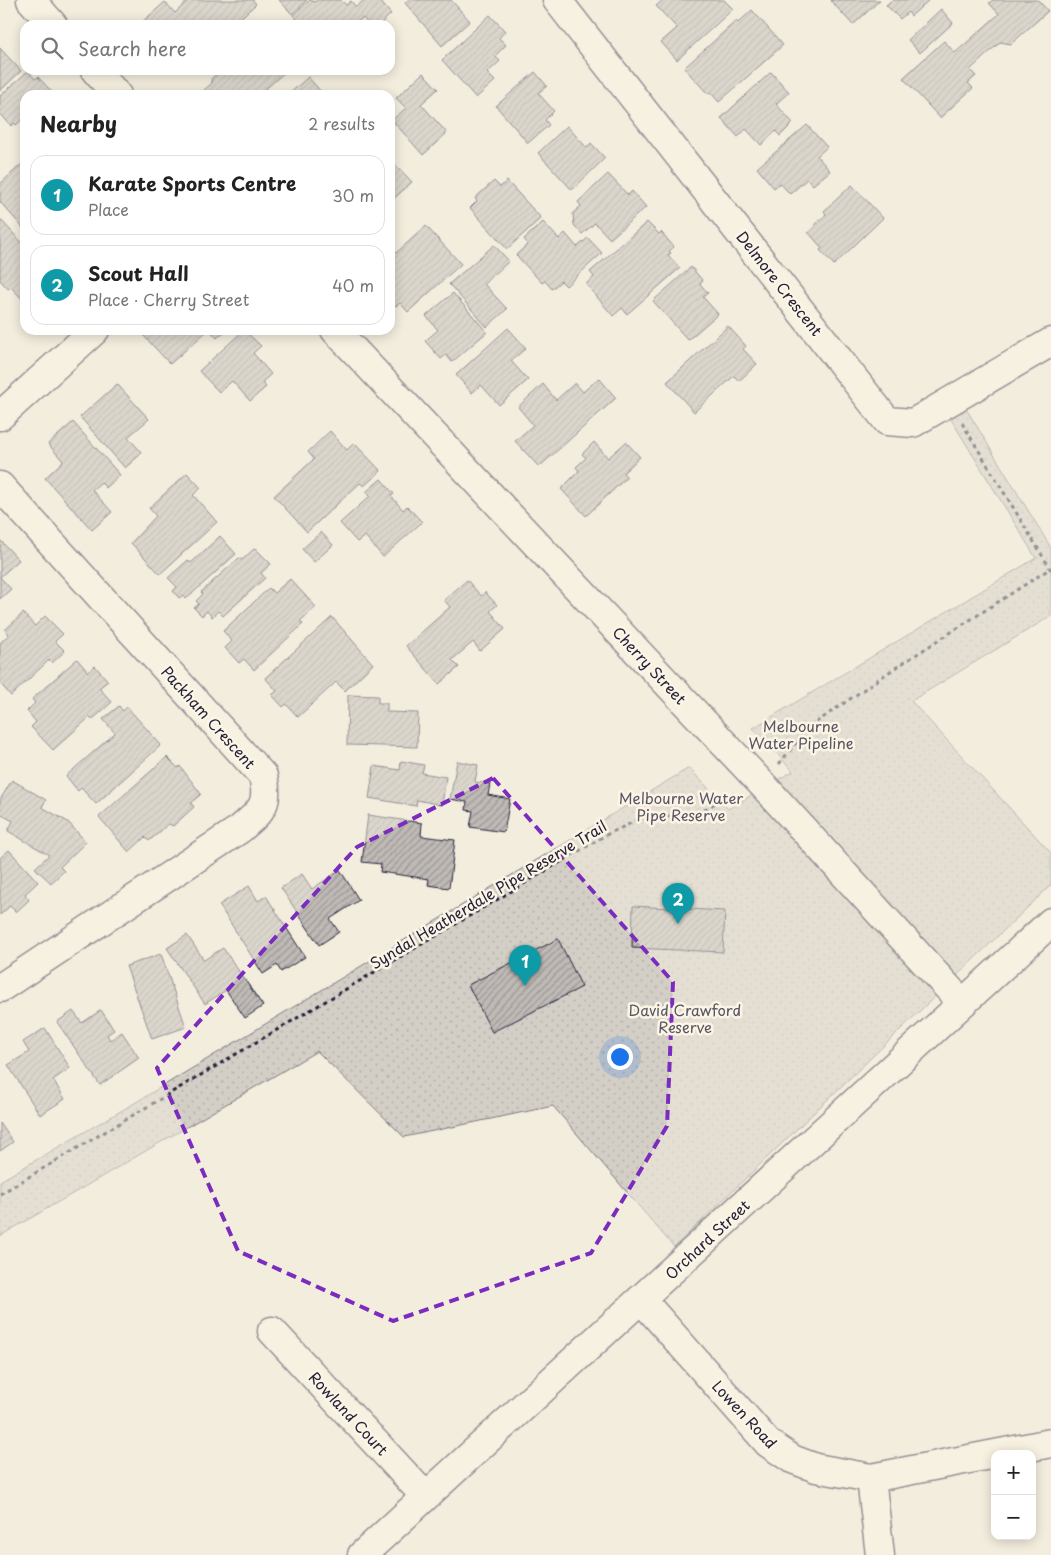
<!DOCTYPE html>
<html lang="en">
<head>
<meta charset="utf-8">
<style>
  :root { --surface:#fff; --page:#f6f6f6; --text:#222; --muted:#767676; --line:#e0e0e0; --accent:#1a73e8 }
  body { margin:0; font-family:"Playpen Sans",sans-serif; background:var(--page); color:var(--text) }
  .controls { position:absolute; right:15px; bottom:15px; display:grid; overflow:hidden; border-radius:10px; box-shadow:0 2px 12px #0003 }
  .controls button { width:45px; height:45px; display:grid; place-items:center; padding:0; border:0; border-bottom:1px solid var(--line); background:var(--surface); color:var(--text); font:25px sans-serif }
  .you { position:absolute; left:619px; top:1056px; width:18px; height:18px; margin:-12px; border:4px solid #fff; border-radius:50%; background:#1a73e8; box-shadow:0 0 0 8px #1a73e833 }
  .badge { display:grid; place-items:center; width:32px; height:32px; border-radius:50%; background:var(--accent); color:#fff; font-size:16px; font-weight:700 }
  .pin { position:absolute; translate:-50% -41px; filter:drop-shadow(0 1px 2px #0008) }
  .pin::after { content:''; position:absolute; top:26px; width:18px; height:15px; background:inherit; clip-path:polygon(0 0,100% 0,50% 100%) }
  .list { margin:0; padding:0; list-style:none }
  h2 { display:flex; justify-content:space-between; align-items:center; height:65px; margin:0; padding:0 20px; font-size:21px }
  h2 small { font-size:16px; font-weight:400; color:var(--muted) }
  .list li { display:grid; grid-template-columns:32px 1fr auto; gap:15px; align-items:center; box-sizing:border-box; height:80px; margin:0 10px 10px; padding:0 10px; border:1px solid var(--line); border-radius:15px }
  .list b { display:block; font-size:19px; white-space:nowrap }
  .list p { margin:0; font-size:16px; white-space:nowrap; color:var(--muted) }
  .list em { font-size:16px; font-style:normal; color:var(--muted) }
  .icon { flex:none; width:28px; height:28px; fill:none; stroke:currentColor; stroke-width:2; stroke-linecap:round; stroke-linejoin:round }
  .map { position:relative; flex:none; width:1051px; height:1555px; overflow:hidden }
  .search { position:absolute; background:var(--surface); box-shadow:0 2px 12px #0003; left:20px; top:20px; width:375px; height:55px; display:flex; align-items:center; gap:12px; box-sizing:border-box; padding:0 18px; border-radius:15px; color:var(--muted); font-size:19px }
  .panel { position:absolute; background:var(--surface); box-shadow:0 2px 12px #0003; left:20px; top:90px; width:375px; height:245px; border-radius:15px }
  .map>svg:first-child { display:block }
  .green { fill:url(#green-dots); stroke:#7b7880 }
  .building { fill:url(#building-hatch); stroke:#22223b }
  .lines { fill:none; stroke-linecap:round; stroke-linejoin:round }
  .minor-casing { stroke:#22223b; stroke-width:31 }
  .path { stroke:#22223b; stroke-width:3; stroke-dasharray:4 4; stroke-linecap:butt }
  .minor { stroke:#fcf5e5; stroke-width:28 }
  .marked { fill:none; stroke:#7b2cbf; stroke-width:4; stroke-dasharray:10 6; stroke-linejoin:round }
  .labels { text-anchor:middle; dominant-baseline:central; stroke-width:5; stroke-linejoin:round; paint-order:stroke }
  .street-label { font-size:15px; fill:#22223b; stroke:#fcf5e5 }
  .park-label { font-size:15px; fill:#575665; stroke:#fcf5e5 }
</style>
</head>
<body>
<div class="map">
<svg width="1051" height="1555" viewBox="0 0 1051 1555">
  <defs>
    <pattern id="green-dots" width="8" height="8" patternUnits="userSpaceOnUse" patternTransform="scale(1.25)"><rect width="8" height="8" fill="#d4cfc6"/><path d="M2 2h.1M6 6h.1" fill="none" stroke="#b6b1ab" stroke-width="1.8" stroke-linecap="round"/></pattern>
    <pattern id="building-hatch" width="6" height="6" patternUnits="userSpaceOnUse" patternTransform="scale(1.25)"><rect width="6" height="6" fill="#bfbab6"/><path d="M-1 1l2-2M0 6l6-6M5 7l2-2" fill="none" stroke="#9b9795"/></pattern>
  </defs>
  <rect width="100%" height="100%" fill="#f3edde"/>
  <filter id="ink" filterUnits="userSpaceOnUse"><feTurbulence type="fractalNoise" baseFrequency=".02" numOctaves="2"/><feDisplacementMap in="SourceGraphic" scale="10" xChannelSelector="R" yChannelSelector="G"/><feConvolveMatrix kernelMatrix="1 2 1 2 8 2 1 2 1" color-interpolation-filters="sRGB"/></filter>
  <g filter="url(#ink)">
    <path class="green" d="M 965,407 L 1051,548 L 1051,616 L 911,701 L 1051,853 L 1051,885 L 674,1247 L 553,1106 L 404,1137 L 317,1051 L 0,1236 L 0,1181 L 138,1101 L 689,768 L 728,809 L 793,771 L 753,728 L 1036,558 L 949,416 Z"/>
    <path class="building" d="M 189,0 L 253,0 L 256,4 L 233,25 L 141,23 L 165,2 L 175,13 Z
      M 279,0 L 307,0 L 292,14 Z
      M 310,0 L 315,2 L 317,0 L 341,0 L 346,5 L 351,1 L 356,7 L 364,0 L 379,0 L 391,14 L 379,25 L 369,25 L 363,18 L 351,25 L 302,25 L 293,15 Z
      M 408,0 L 451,0 L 470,21 L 442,46 L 405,3 Z
      M 663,0 L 724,0 L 733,9 L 677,60 L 661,42 L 677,28 L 656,6 Z
      M 832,0 L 880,0 L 853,25 L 831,1 Z
      M 892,0 L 929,0 L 911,16 L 908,12 L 900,19 L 886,5 Z
      M 993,0 L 1038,0 L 1048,11 L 1011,44 L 1000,42 L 970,70 L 976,76 L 968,83 L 973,88 L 940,118 L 903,78 L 944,41 L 955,53 L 999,14 L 989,3 Z
      M 941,9 L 953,23 L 920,53 L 908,40 Z
      M 752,10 L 783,45 L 719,102 L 710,92 L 708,94 L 684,68 L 736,21 L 738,23 Z
      M 490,15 L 505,31 L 499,38 L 506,45 L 495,56 L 500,61 L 487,73 L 495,81 L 476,98 L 442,60 Z
      M 0,48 L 21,71 L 0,91 Z
      M 221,70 L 287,70 L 259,95 L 205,95 L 202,92 L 212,83 L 211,79 Z
      M 28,71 L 35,79 L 38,77 L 55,95 L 25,95 L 25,117 L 16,125 L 14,123 L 11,126 L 0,113 L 0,96 Z
      M 535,72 L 547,86 L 538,93 L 554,111 L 545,120 L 549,125 L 528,143 L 496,106 Z
      M 771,72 L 789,92 L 776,104 L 793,123 L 780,136 L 776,131 L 761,145 L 746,129 L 738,137 L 721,118 Z
      M 423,73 L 438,89 L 421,104 L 447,133 L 423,155 L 392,120 L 406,108 L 396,98 Z
      M 308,77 L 324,95 L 288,95 Z
      M 807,125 L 827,147 L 817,156 L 830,171 L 813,185 L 807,179 L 790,194 L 780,183 L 774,188 L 757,168 Z
      M 567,126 L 587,148 L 591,143 L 605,158 L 572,190 L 538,153 Z
      M 25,161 L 25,230 L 0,202 L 0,184 Z
      M 393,162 L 412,182 L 390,202 L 390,165 Z
      M 608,174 L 628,195 L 632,191 L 646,207 L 610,239 L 595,223 L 582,234 L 574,225 L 573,213 L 581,206 L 578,202 Z
      M 494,181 L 500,187 L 507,181 L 541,218 L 507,249 L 470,208 L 477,201 L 475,198 Z
      M 852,185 L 883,218 L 834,265 L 820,250 L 822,248 L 808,232 L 826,214 L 824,211 Z
      M 0,219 L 25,246 L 25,302 L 11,287 L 8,289 L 0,280 Z
      M 543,222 L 559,239 L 565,233 L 577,247 L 588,238 L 602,253 L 566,286 L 561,281 L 552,289 L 545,281 L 542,283 L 516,255 L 528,244 L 524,239 Z
      M 647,222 L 659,234 L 661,232 L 674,247 L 669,251 L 671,253 L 668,255 L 680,268 L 627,314 L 622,308 L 613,316 L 586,284 L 594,277 L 590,272 Z
      M 426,226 L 461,264 L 408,312 L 400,303 L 396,306 L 390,300 L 390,251 L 392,249 L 396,253 Z
      M 494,245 L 509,261 L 484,284 L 507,309 L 487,327 L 449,284 Z
      M 691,267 L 703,281 L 700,284 L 708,293 L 703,297 L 718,314 L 688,340 L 653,301 Z
      M 453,293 L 487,332 L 452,362 L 446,355 L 441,359 L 425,341 L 438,330 L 426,316 Z
      M 728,326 L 746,346 L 743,349 L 757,364 L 739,381 L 734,376 L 694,412 L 667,382 Z
      M 508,328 L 526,348 L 511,361 L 528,380 L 499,405 L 481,385 L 472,393 L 456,375 Z
      M 148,330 L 208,330 L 170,364 L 143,335 Z
      M 210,330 L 226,330 L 217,338 Z
      M 244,330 L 261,346 L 253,353 L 271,374 L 262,382 L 266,387 L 250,401 L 232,381 L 219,392 L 199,371 Z
      M 599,378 L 616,398 L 539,467 L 515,441 L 533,425 L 518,407 L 543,384 L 556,400 L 575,383 L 583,392 Z
      M 117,384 L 149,419 L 128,437 L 142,453 L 125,468 L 80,417 Z
      M 73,422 L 120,475 L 106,488 L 101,482 L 92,490 L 112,512 L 92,530 L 45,478 L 63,461 L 48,444 Z
      M 330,431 L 347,450 L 354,443 L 381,471 L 364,486 L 360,483 L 307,532 L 274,496 L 314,459 L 308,452 Z
      M 594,442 L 608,458 L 626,442 L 640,457 L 623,473 L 627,477 L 586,516 L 561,489 L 579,471 L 576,467 L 586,458 L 582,454 Z
      M 187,473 L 201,488 L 193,495 L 217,522 L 160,574 L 131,543 L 156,516 L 149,508 Z
      M 381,479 L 394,494 L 391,496 L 403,510 L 407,506 L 422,522 L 383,557 L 365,536 L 357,542 L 340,523 L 370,496 L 366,492 Z
      M 321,532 L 333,545 L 314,562 L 302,549 Z
      M 220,536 L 236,554 L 186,599 L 183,595 L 179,598 L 173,591 L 177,587 L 168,578 L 188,560 L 191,563 Z
      M 0,540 L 19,560 L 0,577 L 11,589 L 0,599 Z
      M 255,548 L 271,564 L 261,573 L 265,578 L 223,616 L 218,611 L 212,617 L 207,611 L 202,616 L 194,608 L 199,604 L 196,601 L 203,594 L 201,592 L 239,558 L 242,560 Z
      M 290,579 L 316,607 L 300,621 L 303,624 L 254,670 L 244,659 L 239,663 L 225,648 L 232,641 L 223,631 L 269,588 L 274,593 Z
      M 467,580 L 481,596 L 485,592 L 497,605 L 490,611 L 505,629 L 480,651 L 473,642 L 452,660 L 459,667 L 439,684 L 406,646 L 450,607 L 444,600 Z
      M 23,613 L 35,626 L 45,616 L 63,634 L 55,641 L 65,651 L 52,663 L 49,660 L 11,696 L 0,683 L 0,643 L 9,634 L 5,630 Z
      M 332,617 L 373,664 L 345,691 L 336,682 L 298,717 L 286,704 L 283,707 L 272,695 L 277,691 L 265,678 Z
      M 77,659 L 88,672 L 95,666 L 108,681 L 99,688 L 112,702 L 92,720 L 90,717 L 53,750 L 31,727 L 36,722 L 27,711 L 35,703 L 32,699 Z
      M 348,695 L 378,696 L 378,703 L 387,703 L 387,712 L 418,713 L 417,747 L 347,745 Z
      M 119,706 L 123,711 L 127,707 L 161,745 L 96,804 L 81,788 L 78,791 L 66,776 L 115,733 L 103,719 Z
      M 167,757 L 178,768 L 180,766 L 201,794 L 191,803 L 194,807 L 173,826 L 169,824 L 149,841 L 145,837 L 129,852 L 99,817 Z
      M 401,761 L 424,765 L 422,773 L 446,777 L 442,805 L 417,800 L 416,806 L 369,798 L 374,766 L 400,770 Z
      M 457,761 L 478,765 L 475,782 L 490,784 L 488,795 L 510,799 L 504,832 L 470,827 L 473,811 L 466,810 L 467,802 L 450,799 Z
      M 12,780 L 46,800 L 42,807 L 68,822 L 86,842 L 60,867 L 64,871 L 51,883 L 35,868 L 49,855 L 8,831 L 13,821 L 0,814 L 0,800 Z
      M 368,815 L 422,823 L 421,836 L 455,840 L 449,888 L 428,885 L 429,879 L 380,872 L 381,864 L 362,862 Z
      M 9,850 L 38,882 L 25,894 L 29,900 L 16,912 L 10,906 L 0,915 L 0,858 Z
      M 340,870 L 359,900 L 330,919 L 339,932 L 319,945 L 281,888 L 302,874 L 312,889 Z
      M 249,886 L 258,901 L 266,896 L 305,957 L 281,972 L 277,965 L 263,974 L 219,905 Z
      M 633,906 L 725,911 L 723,952 L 632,948 Z
      M 187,935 L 204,960 L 223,948 L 263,1006 L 245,1018 L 226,990 L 205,1004 L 167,948 Z
      M 558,939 L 582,987 L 492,1032 L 468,985 Z
      M 161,954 L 186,1027 L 152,1039 L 126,966 Z
      M 101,1010 L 114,1030 L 107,1035 L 110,1040 L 122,1032 L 139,1058 L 100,1085 L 57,1022 L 73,1011 L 82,1023 Z
      M 45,1028 L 70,1068 L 53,1080 L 65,1099 L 40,1115 L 8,1065 L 29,1052 L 23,1042 Z
      M 0,1123 L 13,1142 L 0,1151 Z"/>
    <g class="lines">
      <g class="minor-casing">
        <path id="minor" d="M 31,0 L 53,25
          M 557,0 L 887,421 L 913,423 L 1051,342
          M 95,70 L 117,95
          M 335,330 L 762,784 L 962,1003
          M 0,416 L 95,330
          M 0,486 L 263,776 C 270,805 261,811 240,829 L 0,988
          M 642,1300 L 768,1443 L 792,1459 L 816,1468 L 871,1478 L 995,1454
          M 272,1331 L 425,1496
          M 995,1454 L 1051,1443
          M 871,1478 L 880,1555
          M 362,1555 L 1051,922"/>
      </g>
      <path class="path" d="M 962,423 L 1051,570
        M 779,764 L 808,728 L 889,672 L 1051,568
        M 0,1194 L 606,835 L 646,816 L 674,816 L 701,812 L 725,797 L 734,794"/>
      <use href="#minor" class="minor"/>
    </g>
  </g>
  <path d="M0 0H1051V1555H0ZM 493,778 L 673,982 L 667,1126 L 591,1253 L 393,1321 L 238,1251 L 157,1068 L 357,847 Z" fill="#f3edde" fill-opacity=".55" fill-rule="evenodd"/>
  <path class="marked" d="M 493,778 L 673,982 L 667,1126 L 591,1253 L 393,1321 L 238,1251 L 157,1068 L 357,847 Z"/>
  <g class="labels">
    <g class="street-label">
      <text transform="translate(780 283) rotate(52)">Delmore Crescent</text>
      <text transform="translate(650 665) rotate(47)">Cherry Street</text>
      <text transform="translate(209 717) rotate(48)">Packham Crescent</text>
      <text transform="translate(488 894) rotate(-31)">Syndal Heatherdale Pipe Reserve Trail</text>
      <text transform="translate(707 1239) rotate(-43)">Orchard Street</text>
      <text transform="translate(349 1413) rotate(47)">Rowland Court</text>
      <text transform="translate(745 1414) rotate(47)">Lowen Road</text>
    </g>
    <g class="park-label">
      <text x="801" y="725">Melbourne<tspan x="801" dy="17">Water Pipeline</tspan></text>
      <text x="681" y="797">Melbourne Water<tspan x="681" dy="17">Pipe Reserve</tspan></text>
      <text x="685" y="1009">David Crawford<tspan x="685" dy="17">Reserve</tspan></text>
    </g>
  </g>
</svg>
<div class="controls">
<button>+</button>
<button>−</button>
</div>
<div class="you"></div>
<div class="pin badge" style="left:525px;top:986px;background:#0f9aa8">1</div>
<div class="pin badge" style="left:678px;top:924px;background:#0f9aa8">2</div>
<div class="search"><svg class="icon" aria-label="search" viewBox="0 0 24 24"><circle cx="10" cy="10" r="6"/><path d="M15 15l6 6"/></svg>Search here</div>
<section class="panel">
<h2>Nearby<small>2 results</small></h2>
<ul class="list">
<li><span class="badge" style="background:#0f9aa8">1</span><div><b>Karate Sports Centre</b><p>Place</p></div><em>30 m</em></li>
<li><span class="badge" style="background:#0f9aa8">2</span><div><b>Scout Hall</b><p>Place · Cherry Street</p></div><em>40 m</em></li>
</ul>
</section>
</div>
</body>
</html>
